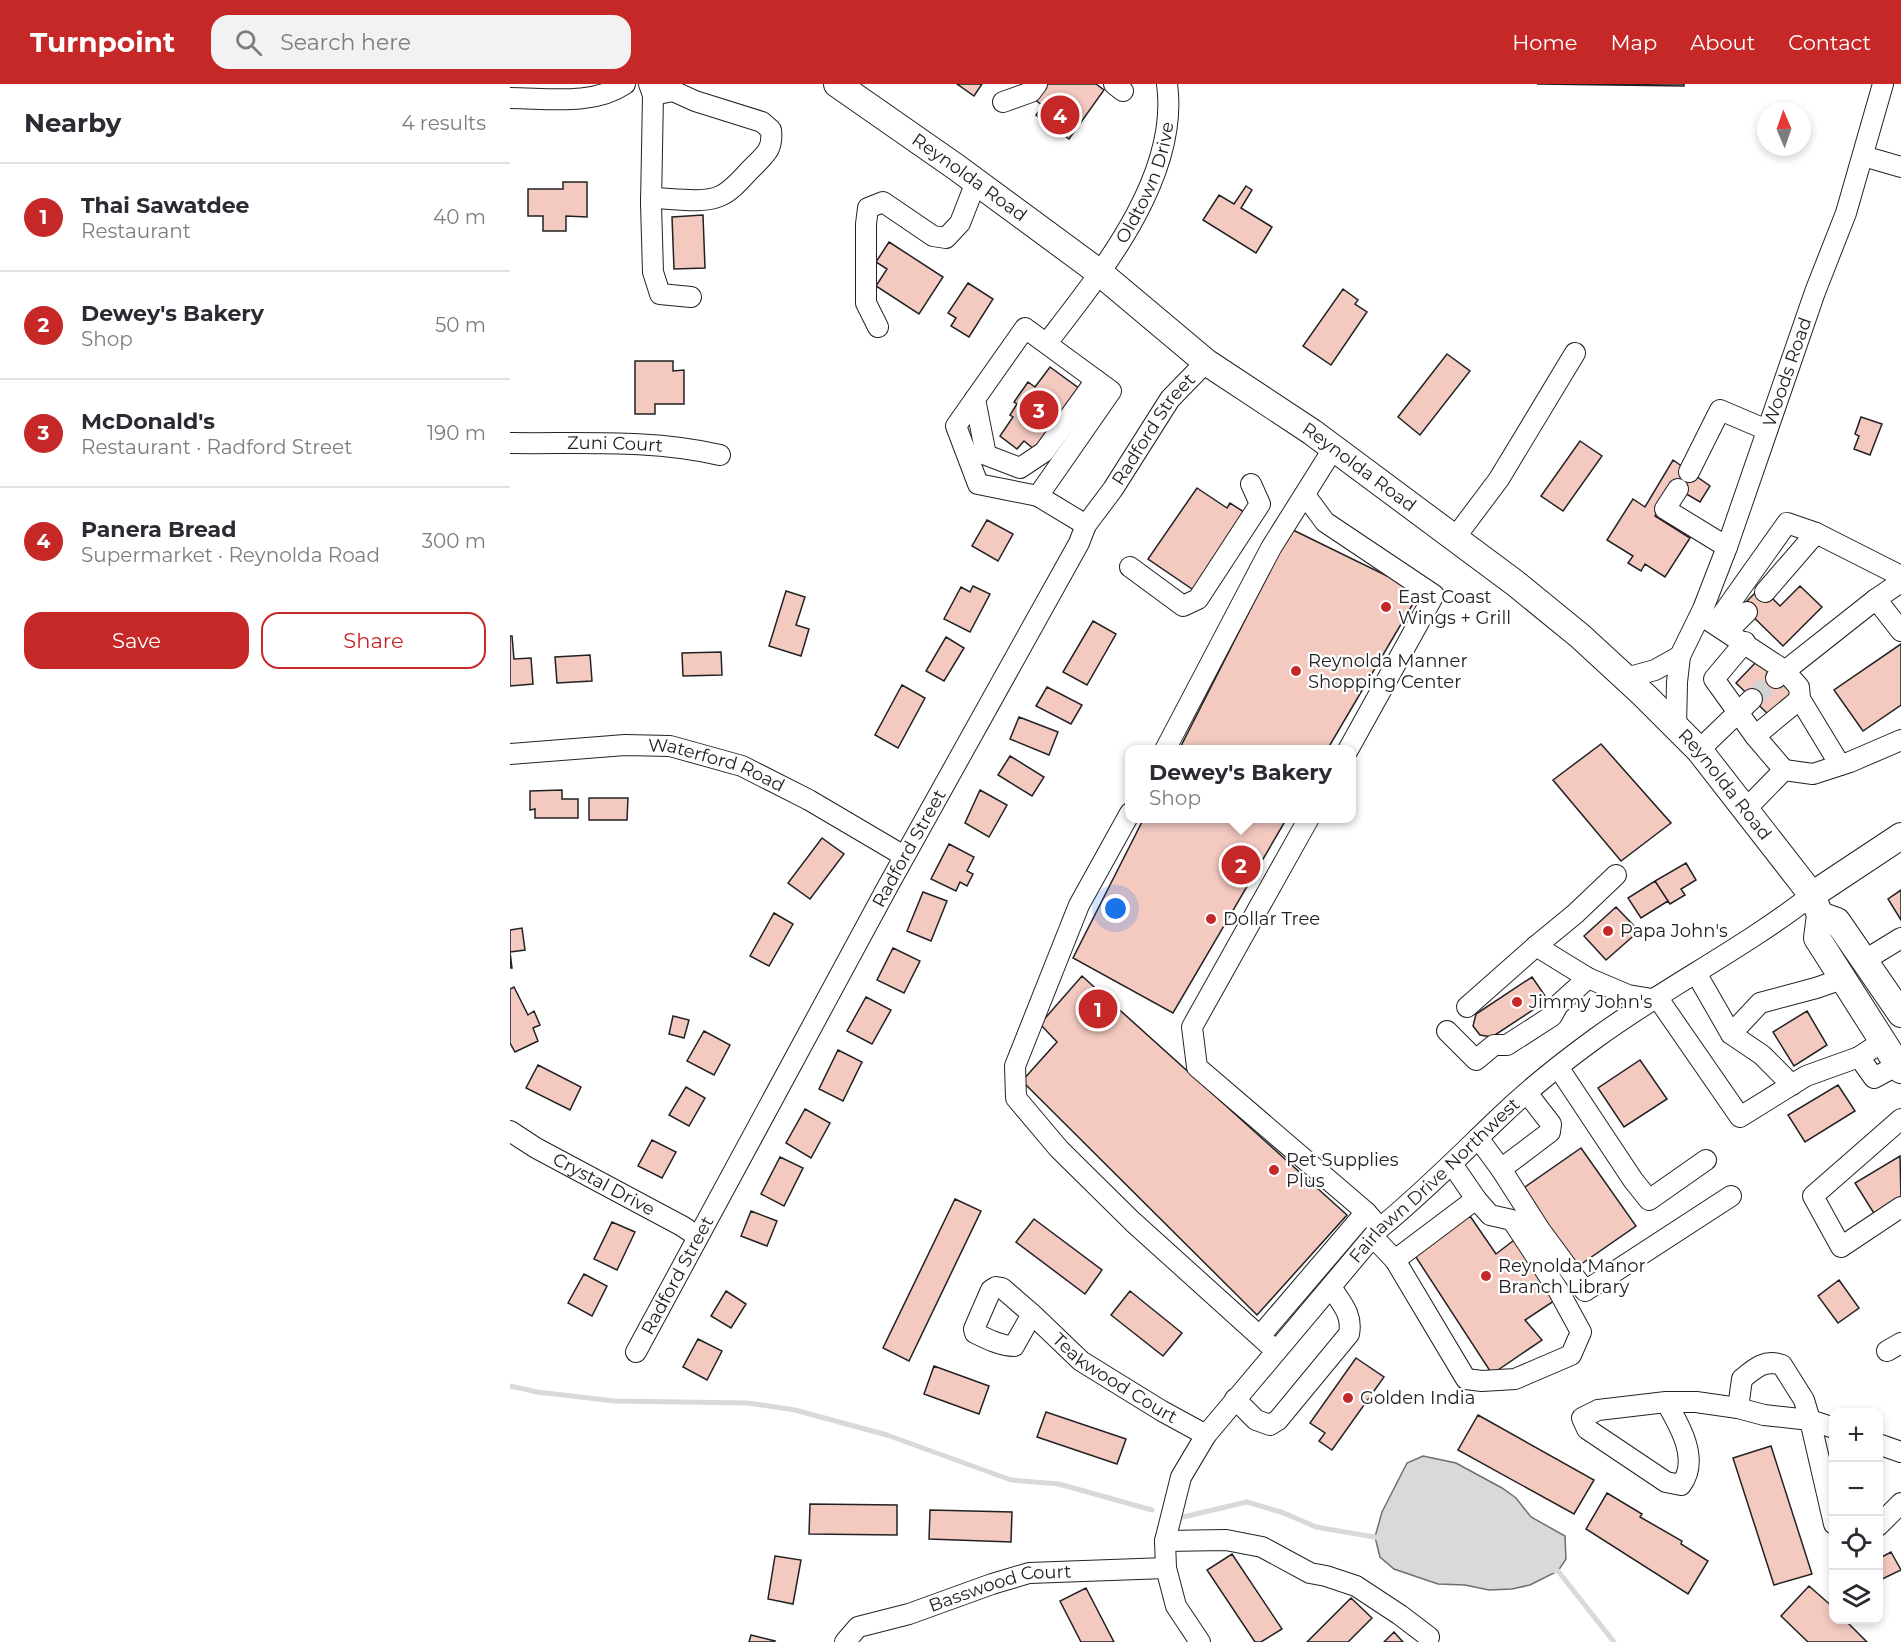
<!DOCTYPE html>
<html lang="en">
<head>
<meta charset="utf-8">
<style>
  :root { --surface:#fff; --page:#f2f2f3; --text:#2b2b33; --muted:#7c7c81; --line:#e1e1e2; --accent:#c62828 }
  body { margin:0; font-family:Montserrat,sans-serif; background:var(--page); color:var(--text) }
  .controls { position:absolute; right:18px; bottom:18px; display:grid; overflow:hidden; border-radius:12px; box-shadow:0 3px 9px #0003 }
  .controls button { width:54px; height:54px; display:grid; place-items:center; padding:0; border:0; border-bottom:2px solid var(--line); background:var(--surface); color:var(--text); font:30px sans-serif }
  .compass { position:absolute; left:1247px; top:18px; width:54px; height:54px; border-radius:50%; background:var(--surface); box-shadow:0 3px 9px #0003; rotate:358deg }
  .you { position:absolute; left:606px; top:825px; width:21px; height:21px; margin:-15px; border:4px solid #fff; border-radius:50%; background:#1a73e8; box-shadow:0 0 0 9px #1a73e833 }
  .badge { display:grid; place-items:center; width:39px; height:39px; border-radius:50%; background:var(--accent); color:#fff; font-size:20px; font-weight:700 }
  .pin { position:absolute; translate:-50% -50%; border:3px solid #fff; box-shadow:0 2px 6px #0006 }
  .popup { position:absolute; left:615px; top:661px; width:231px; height:78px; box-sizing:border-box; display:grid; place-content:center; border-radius:12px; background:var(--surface); filter:drop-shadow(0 2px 4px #0005); font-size:20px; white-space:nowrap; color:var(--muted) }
  .popup b { font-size:22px; color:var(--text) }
  .popup::after { content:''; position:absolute; left:50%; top:100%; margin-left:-12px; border:12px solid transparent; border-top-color:var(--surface) }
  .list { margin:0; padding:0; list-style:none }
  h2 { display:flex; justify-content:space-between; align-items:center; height:78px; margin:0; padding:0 24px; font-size:26px }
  h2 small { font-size:20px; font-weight:400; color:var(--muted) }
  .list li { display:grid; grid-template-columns:39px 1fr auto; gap:18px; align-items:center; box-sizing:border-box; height:108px; padding:0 24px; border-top:2px solid var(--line) }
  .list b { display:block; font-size:22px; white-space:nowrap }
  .list p { margin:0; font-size:20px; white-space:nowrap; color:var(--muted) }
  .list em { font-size:20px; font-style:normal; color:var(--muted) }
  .actions { display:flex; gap:12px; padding:18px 24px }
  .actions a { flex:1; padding:14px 0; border:2px solid var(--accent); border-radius:18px; text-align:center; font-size:21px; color:var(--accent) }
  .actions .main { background:var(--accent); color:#fff }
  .icon { flex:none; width:33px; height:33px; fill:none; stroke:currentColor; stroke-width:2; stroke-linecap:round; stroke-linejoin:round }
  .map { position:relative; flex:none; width:1391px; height:1558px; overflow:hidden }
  header { display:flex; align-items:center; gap:36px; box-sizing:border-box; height:84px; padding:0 30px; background:var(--accent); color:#fff }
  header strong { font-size:28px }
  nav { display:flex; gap:33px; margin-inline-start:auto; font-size:21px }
  .search { width:420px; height:54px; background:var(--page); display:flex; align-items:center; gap:15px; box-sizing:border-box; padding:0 21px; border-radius:18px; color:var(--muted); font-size:22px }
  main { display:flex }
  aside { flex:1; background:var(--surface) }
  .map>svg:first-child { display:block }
  .water { fill:#d9d9d9; stroke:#6f6f6f; stroke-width:1.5 }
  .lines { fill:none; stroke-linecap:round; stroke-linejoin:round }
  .stream { stroke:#d9d9d9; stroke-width:5 }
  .building { fill:#f3c9c0; stroke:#222; stroke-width:1.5 }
  .minor-tunnel { stroke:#d3d3d3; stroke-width:20; stroke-dasharray:20 10; stroke-linecap:butt }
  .minor-casing { stroke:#222; stroke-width:22 }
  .major-casing { stroke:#222; stroke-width:28 }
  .minor { stroke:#fff; stroke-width:20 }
  .major { stroke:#fff; stroke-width:26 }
  .poi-dot { fill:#c62828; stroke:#fff; stroke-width:2 }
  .labels { text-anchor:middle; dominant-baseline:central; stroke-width:4.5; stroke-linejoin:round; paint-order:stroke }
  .street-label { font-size:18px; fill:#222; stroke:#fff }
  .poi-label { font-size:18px; fill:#222; stroke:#fff; text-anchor:start }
</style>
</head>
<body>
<header>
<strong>Turnpoint</strong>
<div class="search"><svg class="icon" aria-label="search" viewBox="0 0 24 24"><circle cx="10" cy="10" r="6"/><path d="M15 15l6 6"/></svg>Search here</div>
<nav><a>Home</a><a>Map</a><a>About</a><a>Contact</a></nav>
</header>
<main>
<aside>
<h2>Nearby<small>4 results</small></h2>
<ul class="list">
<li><span class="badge">1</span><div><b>Thai Sawatdee</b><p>Restaurant</p></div><em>40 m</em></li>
<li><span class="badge">2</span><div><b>Dewey's Bakery</b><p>Shop</p></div><em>50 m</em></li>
<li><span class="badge">3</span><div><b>McDonald's</b><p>Restaurant · Radford Street</p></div><em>190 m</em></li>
<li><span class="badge">4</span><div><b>Panera Bread</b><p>Supermarket · Reynolda Road</p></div><em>300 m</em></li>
</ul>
<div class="actions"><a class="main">Save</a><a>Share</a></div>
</aside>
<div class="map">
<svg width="1391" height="1558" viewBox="0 0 1391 1558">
  <rect width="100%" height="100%" fill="#fff"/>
  <path class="water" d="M 913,1372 L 946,1379 L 992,1404 L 1006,1414 L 1021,1433 L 1055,1452 L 1056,1475 L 1048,1487 L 1020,1501 L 1002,1505 L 979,1506 L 955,1501 L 928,1500 L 884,1485 L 870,1473 L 865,1453 L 872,1428 L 897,1379 Z"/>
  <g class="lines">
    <path class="stream" d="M 0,1302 L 27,1308 L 105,1317 L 238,1319 L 285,1326 L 377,1351 L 501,1396 L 549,1400 L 642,1426
      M 673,1433 L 737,1418 L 774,1429 L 806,1443 L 870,1454
      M 1041,1486 L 1048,1487 L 1104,1558"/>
  </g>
  <path class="building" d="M 447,0 L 472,0 L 464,12 Z
    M 532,0 L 586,0 L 594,6 L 559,55 L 526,31 L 533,22 L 523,14 Z
    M 1027,0 L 1174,0 L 1174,2 Z
    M 53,98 L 77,98 L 77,133 L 56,132 L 56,147 L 33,147 L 33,132 L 18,132 L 18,105 L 53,105 Z
    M 736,102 L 742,106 L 731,124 L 762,143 L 746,169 L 693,136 L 709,111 L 724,120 Z
    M 193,131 L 195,184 L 164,185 L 162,133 Z
    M 379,158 L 433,193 L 409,230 L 366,202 L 377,185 L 366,178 Z
    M 458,199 L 483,215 L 459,253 L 441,242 L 446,234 L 438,229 Z
    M 833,205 L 848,216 L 845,220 L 857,228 L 821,281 L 793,262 Z
    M 937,270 L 960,287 L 910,351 L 888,333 Z
    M 125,277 L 163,277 L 163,287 L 174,286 L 174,320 L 145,320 L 145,330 L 125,330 Z
    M 540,283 L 570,305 L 525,366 L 514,357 L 507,365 L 490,352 L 503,333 L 500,331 L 507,320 L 504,318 L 518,298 L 525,303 Z
    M 1351,333 L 1372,340 L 1360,371 L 1344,365 L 1349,352 L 1345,350 Z
    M 1070,357 L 1092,372 L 1053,427 L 1031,412 Z
    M 1163,376 L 1200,402 L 1190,418 L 1163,402 L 1145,432 L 1180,454 L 1155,493 L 1135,480 L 1131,487 L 1118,479 L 1123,472 L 1097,456 L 1123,415 L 1135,423 Z
    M 687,404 L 717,424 L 720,419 L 737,430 L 685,507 L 638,475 Z
    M 477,436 L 503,450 L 488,477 L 462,462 Z
    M 781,445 L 910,508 L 817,666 L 669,666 Z
    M 463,502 L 480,510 L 460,548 L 434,535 L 451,503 L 460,508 Z
    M 1290,502 L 1312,523 L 1273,562 L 1232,522 L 1251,503 L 1270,522 Z
    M 276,507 L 295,513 L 286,541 L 299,545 L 291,572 L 259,562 Z
    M 583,537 L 606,550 L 577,601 L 553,588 Z
    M 0,552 L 2,552 L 4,575 L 21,574 L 23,600 L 0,602 Z
    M 436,553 L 454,564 L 434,597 L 416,587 Z
    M 1391,560 L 1391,621 L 1353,647 L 1324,606 Z
    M 211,568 L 212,591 L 173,592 L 172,569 Z
    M 80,571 L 82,597 L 47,599 L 45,573 Z
    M 1248,576 L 1283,610 L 1261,633 L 1226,599 Z
    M 392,601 L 415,614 L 388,664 L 365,651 Z
    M 537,603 L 572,621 L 561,640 L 526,622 Z
    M 509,633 L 548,648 L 539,671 L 500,655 Z
    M 1091,660 L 1161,739 L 1111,777 L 1043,696 Z
    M 500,672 L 534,693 L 522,712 L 488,691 Z
    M 52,706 L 52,715 L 68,715 L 68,734 L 25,734 L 25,725 L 20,726 L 20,707 Z
    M 470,706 L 497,721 L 479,753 L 455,739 Z
    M 79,714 L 118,714 L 117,736 L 79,736 Z
    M 634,734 L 777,734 L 663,929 L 563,874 Z
    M 312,754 L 334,770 L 300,815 L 278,799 Z
    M 439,760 L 464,773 L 457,787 L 463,790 L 457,802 L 450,798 L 446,807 L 421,795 Z
    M 1176,779 L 1186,796 L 1171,805 L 1175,811 L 1160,820 L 1145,797 Z
    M 1145,797 L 1158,817 L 1131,834 L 1118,814 Z
    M 1391,806 L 1391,836 L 1378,815 Z
    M 413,808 L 437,817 L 421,857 L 397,847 Z
    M 1106,823 L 1129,847 L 1096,876 L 1074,852 Z
    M 264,829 L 283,840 L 259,882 L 240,872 Z
    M 12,844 L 15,866 L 0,868 L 2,884 L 0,884 L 0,846 Z
    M 383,864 L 410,877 L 394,909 L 367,896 Z
    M 572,892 L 837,1131 L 747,1231 L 512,997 L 547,958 L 530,940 Z
    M 1022,893 L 1038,916 L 982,953 L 970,951 L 963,942 L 966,930 Z
    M 4,903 L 18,931 L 24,927 L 30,941 L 23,944 L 28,957 L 5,968 L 0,959 L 0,905 Z
    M 356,913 L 381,926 L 362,960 L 337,947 Z
    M 1297,927 L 1317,961 L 1284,982 L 1263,948 Z
    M 163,932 L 179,936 L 174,954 L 159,950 Z
    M 194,947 L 220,961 L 204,991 L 177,977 Z
    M 328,966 L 352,978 L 333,1017 L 309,1005 Z
    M 1130,976 L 1157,1015 L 1114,1043 L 1088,1004 Z
    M 28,981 L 71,1003 L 60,1026 L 16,1004 Z
    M 1328,1001 L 1345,1027 L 1295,1058 L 1278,1031 Z
    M 176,1003 L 195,1014 L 179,1042 L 159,1031 Z
    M 295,1025 L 320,1039 L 301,1074 L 276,1059 Z
    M 142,1056 L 166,1068 L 152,1094 L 128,1082 Z
    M 1071,1064 L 1126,1142 L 1067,1183 L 1012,1105 Z
    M 1390,1072 L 1391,1115 L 1365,1131 L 1345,1099 Z
    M 270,1073 L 293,1084 L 274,1122 L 251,1110 Z
    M 445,1115 L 471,1127 L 399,1277 L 373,1264 Z
    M 241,1127 L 267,1137 L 257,1162 L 231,1152 Z
    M 960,1132 L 986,1170 L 1008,1153 L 1047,1215 L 1015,1236 L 1032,1256 L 982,1290 L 902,1167 Z
    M 524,1135 L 592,1186 L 575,1210 L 506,1158 Z
    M 102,1138 L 125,1148 L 107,1186 L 84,1175 Z
    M 74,1190 L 97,1202 L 82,1232 L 58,1219 Z
    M 1329,1196 L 1349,1224 L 1328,1239 L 1308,1212 Z
    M 216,1207 L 236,1220 L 221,1244 L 201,1232 Z
    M 620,1207 L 672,1249 L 653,1272 L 601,1231 Z
    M 188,1255 L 212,1267 L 197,1296 L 173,1283 Z
    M 846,1274 L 874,1293 L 822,1366 L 809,1357 L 815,1349 L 800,1339 Z
    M 424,1282 L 479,1302 L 469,1330 L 414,1310 Z
    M 536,1328 L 616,1355 L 607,1380 L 527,1353 Z
    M 968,1331 L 1084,1396 L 1064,1430 L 948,1366 Z
    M 1261,1362 L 1302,1490 L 1264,1501 L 1223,1374 Z
    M 1097,1409 L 1132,1430 L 1130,1433 L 1172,1457 L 1171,1460 L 1198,1477 L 1178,1510 L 1076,1445 Z
    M 300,1420 L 387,1421 L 387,1451 L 299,1450 Z
    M 420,1426 L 502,1428 L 501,1458 L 419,1455 Z
    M 1381,1468 L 1391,1486 L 1368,1497 L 1368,1475 Z
    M 722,1470 L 772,1545 L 751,1558 L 745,1558 L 697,1486 Z
    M 265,1472 L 291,1476 L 283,1520 L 258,1515 Z
    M 1299,1502 L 1324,1524 L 1324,1536 L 1335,1536 L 1357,1558 L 1298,1558 L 1271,1532 Z
    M 576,1504 L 604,1558 L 571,1558 L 550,1517 Z
    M 841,1514 L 862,1534 L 838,1558 L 797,1558 Z
    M 884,1548 L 893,1558 L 874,1558 Z
    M 241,1551 L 265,1557 L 264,1558 L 239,1558 Z"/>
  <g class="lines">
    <path class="minor-tunnel" d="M 1242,615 L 1266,594"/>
    <g class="minor-casing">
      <g id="minor">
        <path d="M 139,0 L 143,11 L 141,120 L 143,188 L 150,210 L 181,213"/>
        <path d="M 604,0 L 613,7"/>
        <path d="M 0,14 C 37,14 83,22 115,0"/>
        <path d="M 493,18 L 521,8 L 527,0"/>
        <path d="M 1353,72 L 1391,83"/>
        <path d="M 141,114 C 160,114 194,120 210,112 C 224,106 234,91 245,81 C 257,69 263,64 261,46 L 252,38 L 185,17 L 163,7 L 143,11"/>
        <path d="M 368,243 L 356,219 L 356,140 L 358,124 L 373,118 L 423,152 L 436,154 L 450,139 L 466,98"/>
        <path d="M 515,244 L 601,307 L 528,412 L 468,400 L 446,342 Z"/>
        <path id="s1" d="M 537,259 C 590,190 670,93 657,0"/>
        <path d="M 465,315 L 476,371 L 510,384 L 534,368 L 586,296"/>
        <path id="s2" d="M 0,359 C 70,360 141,355 210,371"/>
        <path d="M 1179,388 L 1210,326 L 1257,346"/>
        <path d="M 1168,405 L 1155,425 L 1217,463"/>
        <path d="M 795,411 L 815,438 L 924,511 L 838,666"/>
        <path d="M 528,412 L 576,441"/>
        <path d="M 944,455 L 989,395 L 1065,269"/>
        <path d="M 620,483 L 673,522 L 688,515 L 750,420 L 741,400"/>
        <path d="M 1255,508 L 1306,449"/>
        <path d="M 1366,515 L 1391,547"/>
        <path d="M 1195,534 L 1274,586 L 1289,603 L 1290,615"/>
        <path d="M 1206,539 L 1277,439 L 1306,449 L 1391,492"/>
        <path d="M 1217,548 L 1237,528"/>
        <path d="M 1235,558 L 1204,595 L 1245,652 L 1274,686 L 1236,725"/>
        <path d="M 1116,594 L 1145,586 L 1170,572"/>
        <path d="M 1266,594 L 1366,515 L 1391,498"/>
        <path id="s3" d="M 1166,644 L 1167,598 L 1170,572 L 1193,525 L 1217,463 L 1305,208 L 1336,129 L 1373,0"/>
        <path d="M 1245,652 L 1290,615 L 1330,681"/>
        <path d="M 655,666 L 761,464 L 823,365"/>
        <path d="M 1189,666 L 1242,615"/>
        <path id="s4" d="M 0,670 L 115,661 L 160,662 L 232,682 L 299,716 L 394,772"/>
        <path d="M 1274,686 L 1303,690 L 1340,678 L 1391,656"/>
        <path d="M 620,729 L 569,821 L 505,982 L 506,1014 L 549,1065 L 623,1138 L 766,1267"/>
        <path d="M 799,734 L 682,943 L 687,983 L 856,1128"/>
        <path d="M 1026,862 L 1065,830 L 1106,791"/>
        <path d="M 1355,876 L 1391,854"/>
        <path d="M 1186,889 L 1221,950 L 1252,971 L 1282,1001"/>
        <path d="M 1147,913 L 1230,1033 L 1296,992 L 1349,973 L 1372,958"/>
        <path d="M 957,923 L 1026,862 L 1078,894 L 1118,911 L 1142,915"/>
        <path d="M 937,947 L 966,976 L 984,961 L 997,961 L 1042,932 L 1048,921 L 1078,894"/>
        <path d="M 1221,950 L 1250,919 L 1306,904 L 1332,895"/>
        <path d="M 1349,973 L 1364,994 L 1388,981"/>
        <path d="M 1048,983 L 1123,1096 L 1139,1116 L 1196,1076"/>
        <path d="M 1391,1035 L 1303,1112 L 1331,1163 L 1391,1123"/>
        <path id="s5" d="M 0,1047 L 26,1064 L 172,1142 L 187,1152"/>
        <path d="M 968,1054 L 991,1085 L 1040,1048 L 1041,1040 L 1017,1009"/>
        <path d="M 991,1085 L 1030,1146 L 1075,1207 L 1221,1112"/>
        <path d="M 863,1153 L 885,1176 L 956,1295 L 972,1297 L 1005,1295 L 1061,1271 L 1071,1248 L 1048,1206 L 1002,1136 L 980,1131 L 966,1115"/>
        <path d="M 885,1176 L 966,1115 L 942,1080"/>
        <path id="s6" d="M 522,1230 L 504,1262 C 491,1262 477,1255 465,1249 L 464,1245 L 481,1206 L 486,1203 L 492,1204 L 522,1230 L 571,1277 L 652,1327 L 696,1351"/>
        <path d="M 750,1252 L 856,1128 L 863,1136"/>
        <path d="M 1377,1267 L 1391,1259"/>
        <path id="s7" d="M 126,1268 L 378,802 L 569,459 L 576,441 L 603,405 L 660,315 L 696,278"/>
        <path d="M 725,1315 L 746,1336 L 760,1341 L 768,1336 L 839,1250 C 843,1230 831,1219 821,1203"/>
        <path d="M 1156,1318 C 1170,1342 1190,1376 1171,1401 L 1156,1398 L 1077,1345 L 1072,1334 L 1088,1326 L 1156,1318 L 1186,1318 L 1228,1324 L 1254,1331 L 1300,1336 L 1324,1440"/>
        <path d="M 1228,1324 L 1232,1295 C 1245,1284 1255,1275 1272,1281 L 1294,1316 L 1300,1336 L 1324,1344"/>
        <path d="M 1368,1360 L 1391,1368"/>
        <path d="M 1368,1442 L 1391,1419"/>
        <path d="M 655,1457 L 716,1456 L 752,1463 L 800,1489 L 816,1492 L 846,1502 L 890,1531 L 919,1553"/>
        <path id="s8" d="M 335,1558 L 348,1543 L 399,1530 L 482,1500 L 519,1489 L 656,1484"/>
        <path id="s9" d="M 690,1558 L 666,1522 L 656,1484 L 655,1457 L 671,1393 L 696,1351 L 870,1144 C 913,1109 951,1070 991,1032 C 1020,1004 1053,978 1086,954 C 1156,903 1234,864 1302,811"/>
      </g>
    </g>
    <g class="major-casing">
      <g id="major">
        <path id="s10" d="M 327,0 L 446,83 L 590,189 L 696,278 L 802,348 L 1005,499 L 1070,552 L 1134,611 L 1189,666 L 1302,811 L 1310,831 L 1307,854 L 1391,986"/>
        <path d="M 1302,811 L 1391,752"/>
        <path d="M 1310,831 L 1327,837 L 1391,930"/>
      </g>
    </g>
    <use href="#minor" class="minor"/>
    <use href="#major" class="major"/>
  </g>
  <g class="poi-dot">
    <circle cx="876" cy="523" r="6"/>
    <circle cx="786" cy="587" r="6"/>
    <circle cx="701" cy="835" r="6"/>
    <circle cx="1098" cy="847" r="6"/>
    <circle cx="1007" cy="918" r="6"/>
    <circle cx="764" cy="1086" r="6"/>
    <circle cx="976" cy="1192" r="6"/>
    <circle cx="838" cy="1314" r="6"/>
  </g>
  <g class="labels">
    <g class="street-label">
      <text stroke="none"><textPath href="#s10" startOffset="162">Reynolda Road</textPath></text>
      <text stroke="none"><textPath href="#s1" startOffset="190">Oldtown Drive</textPath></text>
      <text stroke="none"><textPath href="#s3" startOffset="376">Woods Road</textPath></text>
      <text stroke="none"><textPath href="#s7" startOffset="1059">Radford Street</textPath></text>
      <text stroke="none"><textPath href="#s2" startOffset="105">Zuni Court</textPath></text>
      <text stroke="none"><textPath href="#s10" startOffset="648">Reynolda Road</textPath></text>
      <text stroke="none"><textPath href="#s4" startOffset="210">Waterford Road</textPath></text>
      <text stroke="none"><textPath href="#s10" startOffset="1134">Reynolda Road</textPath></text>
      <text stroke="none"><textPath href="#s7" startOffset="573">Radford Street</textPath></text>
      <text stroke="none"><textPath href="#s9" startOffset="567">Fairlawn Drive Northwest</textPath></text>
      <text stroke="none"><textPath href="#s5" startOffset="108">Crystal Drive</textPath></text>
      <text stroke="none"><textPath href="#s7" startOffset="87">Radford Street</textPath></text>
      <text stroke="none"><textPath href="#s6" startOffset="282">Teakwood Court</textPath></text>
      <text stroke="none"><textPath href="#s8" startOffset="168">Basswood Court</textPath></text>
    </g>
    <g class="poi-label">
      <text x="888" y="513">East Coast<tspan x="888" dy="21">Wings + Grill</tspan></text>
      <text x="798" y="577">Reynolda Manner<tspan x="798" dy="21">Shopping Center</tspan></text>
      <text x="713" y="835">Dollar Tree</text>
      <text x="1110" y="847">Papa John's</text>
      <text x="1019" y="918">Jimmy John's</text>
      <text x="776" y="1076">Pet Supplies<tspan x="776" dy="21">Plus</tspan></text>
      <text x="988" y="1182">Reynolda Manor<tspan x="988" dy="21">Branch Library</tspan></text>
      <text x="850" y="1314">Golden India</text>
    </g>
  </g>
</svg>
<div class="controls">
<button>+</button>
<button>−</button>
<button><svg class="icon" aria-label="locate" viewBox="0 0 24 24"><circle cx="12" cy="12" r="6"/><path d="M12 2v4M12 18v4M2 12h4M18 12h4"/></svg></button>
<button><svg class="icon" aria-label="layers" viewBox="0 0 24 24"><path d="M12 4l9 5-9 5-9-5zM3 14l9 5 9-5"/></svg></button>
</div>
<svg class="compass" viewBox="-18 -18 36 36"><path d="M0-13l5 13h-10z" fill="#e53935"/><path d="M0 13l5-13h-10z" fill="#7c7c81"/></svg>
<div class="you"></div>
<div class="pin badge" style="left:588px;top:925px">1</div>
<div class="pin badge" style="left:731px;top:781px">2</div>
<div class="popup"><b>Dewey's Bakery</b>Shop</div>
<div class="pin badge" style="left:529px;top:326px">3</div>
<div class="pin badge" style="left:550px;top:31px">4</div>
</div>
</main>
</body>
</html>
